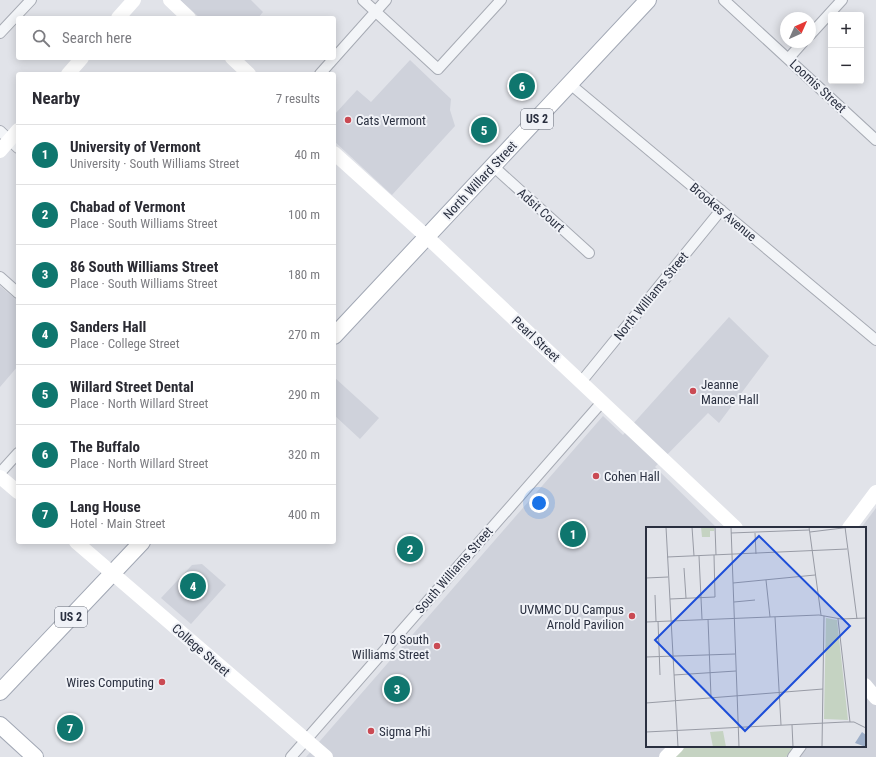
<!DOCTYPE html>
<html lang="en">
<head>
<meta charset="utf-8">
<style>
  :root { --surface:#fff; --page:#f7f7f7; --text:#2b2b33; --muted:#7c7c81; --line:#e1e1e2; --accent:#0f766e }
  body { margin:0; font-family:"Roboto Condensed",sans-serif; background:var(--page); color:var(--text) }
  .controls { position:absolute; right:12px; top:12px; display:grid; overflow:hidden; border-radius:4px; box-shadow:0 2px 10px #0003 }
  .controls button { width:36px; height:36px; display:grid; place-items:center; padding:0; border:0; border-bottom:1px solid var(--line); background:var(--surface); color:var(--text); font:20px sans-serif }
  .compass { position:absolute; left:780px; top:12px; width:36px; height:36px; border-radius:50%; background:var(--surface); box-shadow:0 2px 10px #0003; rotate:45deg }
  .you { position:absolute; left:539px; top:503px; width:14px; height:14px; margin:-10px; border:3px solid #fff; border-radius:50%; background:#1a73e8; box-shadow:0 0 0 6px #1a73e833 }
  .badge { display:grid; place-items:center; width:26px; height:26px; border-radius:50%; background:var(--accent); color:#fff; font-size:13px; font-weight:700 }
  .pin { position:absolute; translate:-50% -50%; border:2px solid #fff; box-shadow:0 1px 4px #0006 }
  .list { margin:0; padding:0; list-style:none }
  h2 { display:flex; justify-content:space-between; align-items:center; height:52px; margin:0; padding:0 16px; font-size:17px }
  h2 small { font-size:13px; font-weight:400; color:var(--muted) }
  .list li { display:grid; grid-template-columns:26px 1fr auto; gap:12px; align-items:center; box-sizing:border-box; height:60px; padding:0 16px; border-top:1px solid var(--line) }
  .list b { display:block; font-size:15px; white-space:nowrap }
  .list p { margin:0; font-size:13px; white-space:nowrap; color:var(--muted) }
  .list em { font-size:13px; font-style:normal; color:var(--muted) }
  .icon { flex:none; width:22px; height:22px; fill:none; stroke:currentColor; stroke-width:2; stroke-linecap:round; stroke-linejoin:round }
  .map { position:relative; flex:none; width:876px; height:757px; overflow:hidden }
  .search { position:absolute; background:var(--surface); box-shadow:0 2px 10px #0003; left:16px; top:16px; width:320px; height:44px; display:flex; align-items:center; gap:10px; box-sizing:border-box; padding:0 14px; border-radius:4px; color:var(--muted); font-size:15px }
  .panel { position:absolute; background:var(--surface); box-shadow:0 2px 10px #0003; left:16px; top:72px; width:320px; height:472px; border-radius:4px }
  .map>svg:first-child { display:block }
  .built { fill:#cfd2db }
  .green { fill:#c5d3c2 }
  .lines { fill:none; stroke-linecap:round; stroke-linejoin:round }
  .street-casing { stroke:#a6aab3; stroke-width:12 }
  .primary-casing { stroke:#a1a7b4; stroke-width:18 }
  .street { stroke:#f3f5f8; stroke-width:10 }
  .secondary { stroke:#fff; stroke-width:14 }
  .primary { stroke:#fff; stroke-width:16 }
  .poi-dot { fill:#ca4a53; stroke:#f0f2f7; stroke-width:1.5 }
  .labels { text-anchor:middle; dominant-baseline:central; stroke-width:4; stroke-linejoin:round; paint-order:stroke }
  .shield { fill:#f0f2f7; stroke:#656a77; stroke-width:1 }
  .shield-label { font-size:12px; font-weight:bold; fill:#2a3040 }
  .street-label { font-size:13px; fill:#2a3040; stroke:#f0f2f7 }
  .poi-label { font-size:13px; fill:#2a3040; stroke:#f0f2f7; text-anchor:start }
  .inset-road { fill:none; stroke:#989ba5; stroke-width:1 }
  .view { fill:#1d4ed8; fill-opacity:0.15; stroke:#1d4ed8; stroke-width:2 }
  .inset-edge { fill:none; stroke:#2a3040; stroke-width:2 }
</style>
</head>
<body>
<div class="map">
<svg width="876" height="757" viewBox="0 0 876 757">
  <rect width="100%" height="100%" fill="#e1e3e9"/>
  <path class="built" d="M 180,0 L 251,0 L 263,12 L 258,18 L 200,18 Z
    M 410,60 L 451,99 L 450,110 L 455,126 L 392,195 L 334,141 L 334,115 L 357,90 L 371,102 Z
    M 0,286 L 18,301 L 18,366 L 0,387 Z
    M 729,317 L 769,356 L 719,423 L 708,413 L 655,467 L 717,528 L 647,528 L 647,746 L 865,746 L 865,528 L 861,528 L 876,508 L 876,757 L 306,757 L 603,416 L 623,435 Z
    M 334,377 L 379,418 L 360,439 L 334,415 Z
    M 202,564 L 226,585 L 191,624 L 161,598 L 192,565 Z"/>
  <path class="green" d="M 686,746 L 794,746 L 786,757 L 675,757 Z"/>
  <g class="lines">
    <g class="street-casing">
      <path id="street" d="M 363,0 L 438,69 L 501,0
        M 724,0 L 876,140
        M 0,33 L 31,0
        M 810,35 L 842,0
        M 788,59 L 803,42
        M 320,74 L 386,0
        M 570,84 L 876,340
        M 0,131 L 18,148
        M 493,166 L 589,253
        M 0,277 L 18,293
        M 581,382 L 721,210
        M 0,473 L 18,453
        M 291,757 L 602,402
        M 793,757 L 801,746"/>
    </g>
    <g class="primary-casing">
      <path id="primary" d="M 334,336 L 648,0
        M 0,692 L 142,542
        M 0,725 L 35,757"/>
    </g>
    <use href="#street" class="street"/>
    <path class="secondary" d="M 170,0 L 189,18
      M 118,18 L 134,0
      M 232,58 L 249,74
      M 68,74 L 82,58
      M 0,151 L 18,130
      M 334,153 L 427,237 L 736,528
      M 0,477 L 18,492
      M 849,528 L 876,492
      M 76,542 L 326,757
      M 865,685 L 876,698
      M 666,757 L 677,746"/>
    <use href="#primary" class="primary"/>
  </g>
  <g class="poi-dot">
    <circle cx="348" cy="120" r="4"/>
    <circle cx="693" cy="391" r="4"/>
    <circle cx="596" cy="476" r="4"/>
    <circle cx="632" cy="616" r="4"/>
    <circle cx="437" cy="646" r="4"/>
    <circle cx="162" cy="682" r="4"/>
    <circle cx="371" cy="731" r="4"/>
  </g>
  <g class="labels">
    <g class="shield">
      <rect x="521" y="109" width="32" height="20" rx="3"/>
      <rect x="55" y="607" width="32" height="20" rx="3"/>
    </g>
    <g class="shield-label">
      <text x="537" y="119">US 2</text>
      <text x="71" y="617">US 2</text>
    </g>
    <g class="street-label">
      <text transform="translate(818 86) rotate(43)">Loomis Street</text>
      <text transform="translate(480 180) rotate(-47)">North Willard Street</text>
      <text transform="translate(541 210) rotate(42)">Adsit Court</text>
      <text transform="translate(723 212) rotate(40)">Brookes Avenue</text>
      <text transform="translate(651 296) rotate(-51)">North Williams Street</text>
      <text transform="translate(536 339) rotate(43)">Pearl Street</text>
      <text transform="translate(454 570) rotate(-49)">South Williams Street</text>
      <text transform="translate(201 650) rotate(41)">College Street</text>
    </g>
    <g class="poi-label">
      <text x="356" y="120">Cats Vermont</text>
      <text x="701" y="384">Jeanne<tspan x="701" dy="15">Mance Hall</tspan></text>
      <text x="604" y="476">Cohen Hall</text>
      <text x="624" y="609" text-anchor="end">UVMMC DU Campus<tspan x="624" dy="15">Arnold Pavilion</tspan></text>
      <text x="429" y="639" text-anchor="end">70 South<tspan x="429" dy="15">Williams Street</tspan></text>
      <text x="154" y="682" text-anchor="end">Wires Computing</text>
      <text x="379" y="731">Sigma Phi</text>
    </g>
  </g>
  <g transform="translate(646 527)">
    <rect width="220" height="220" fill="#e1e3e9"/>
    <path d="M 55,0 L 68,0 L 68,4 L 64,4 L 64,10 L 56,10 ZM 180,91 L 191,93 L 202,193 L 178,192 ZM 77,204 L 80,220 L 67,220 L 64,205 Z" fill="#c5d3c2"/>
    <path d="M 216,205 L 220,208 L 220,220 L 209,216 Z" fill="#9daec8"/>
    <path class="inset-road" d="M 20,0 L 32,220M 46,0 L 48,29M 69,0 L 70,28M 85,0 L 93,220M 163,0 L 175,88M 199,0 L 211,92M 164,5 L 205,0M 85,6 L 163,3M 109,6 L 110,27M 53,29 L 56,92M 21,30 L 201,22M 38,41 L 40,71M 0,51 L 22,50M 120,53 L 124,90M 87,56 L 169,48M 9,68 L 10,94M 24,72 L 69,70 L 68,28M 88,75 L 109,73M 129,90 L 135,198M 62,92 L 65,170M 192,92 L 204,195M 12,94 L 14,148M 0,95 L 173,88 L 195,92 L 220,91M 0,130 L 89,127M 28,148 L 90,144M 0,176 L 177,162M 146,198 L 147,220M 0,205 L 199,195 L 208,195 L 220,201M 176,220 L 178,89"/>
    <path class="view" d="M 113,9 L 204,99 L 99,204 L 9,113 Z"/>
    <rect width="220" height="220" class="inset-edge"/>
  </g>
</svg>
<div class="controls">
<button>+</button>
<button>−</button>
</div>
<svg class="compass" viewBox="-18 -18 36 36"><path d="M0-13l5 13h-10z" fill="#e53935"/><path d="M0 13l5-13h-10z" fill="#7c7c81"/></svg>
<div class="you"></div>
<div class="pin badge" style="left:573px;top:534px">1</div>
<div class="pin badge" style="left:410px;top:549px">2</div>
<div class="pin badge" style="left:397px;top:689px">3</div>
<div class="pin badge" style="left:193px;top:586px">4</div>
<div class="pin badge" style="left:484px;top:130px">5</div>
<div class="pin badge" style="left:522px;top:86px">6</div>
<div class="pin badge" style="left:70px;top:728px">7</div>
<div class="search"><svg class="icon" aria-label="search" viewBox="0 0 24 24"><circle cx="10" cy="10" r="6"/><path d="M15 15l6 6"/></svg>Search here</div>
<section class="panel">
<h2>Nearby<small>7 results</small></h2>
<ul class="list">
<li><span class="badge">1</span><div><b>University of Vermont</b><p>University · South Williams Street</p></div><em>40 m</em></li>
<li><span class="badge">2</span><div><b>Chabad of Vermont</b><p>Place · South Williams Street</p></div><em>100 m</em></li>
<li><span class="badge">3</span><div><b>86 South Williams Street</b><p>Place · South Williams Street</p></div><em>180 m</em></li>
<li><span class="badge">4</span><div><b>Sanders Hall</b><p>Place · College Street</p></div><em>270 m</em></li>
<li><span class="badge">5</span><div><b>Willard Street Dental</b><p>Place · North Willard Street</p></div><em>290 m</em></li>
<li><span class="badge">6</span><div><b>The Buffalo</b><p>Place · North Willard Street</p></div><em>320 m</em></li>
<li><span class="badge">7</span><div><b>Lang House</b><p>Hotel · Main Street</p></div><em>400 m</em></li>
</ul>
</section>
</div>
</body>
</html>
